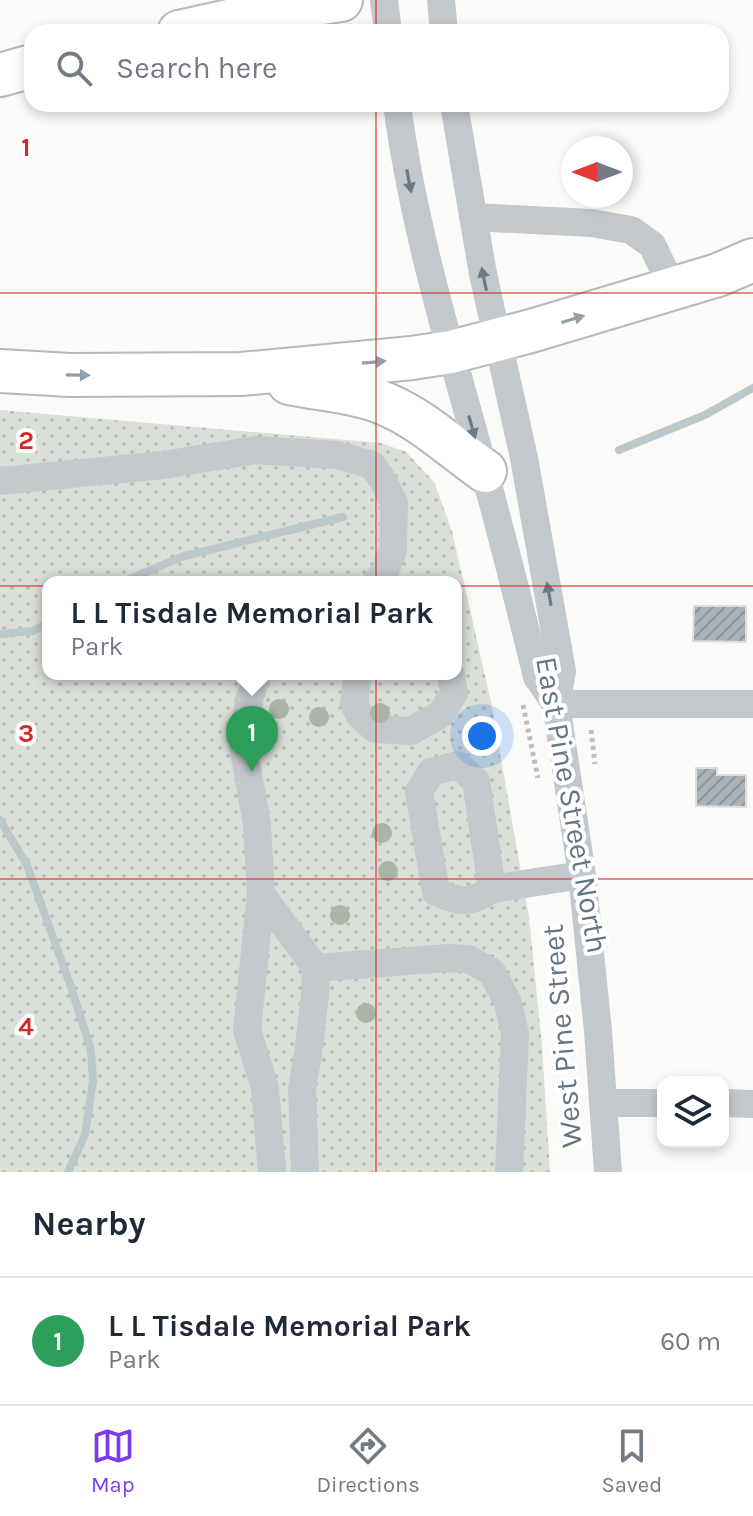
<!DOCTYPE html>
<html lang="en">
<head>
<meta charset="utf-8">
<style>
  :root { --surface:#fff; --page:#f2f2f3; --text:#1f2937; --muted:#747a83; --line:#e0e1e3; --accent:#7c3aed }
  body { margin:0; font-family:Karla,sans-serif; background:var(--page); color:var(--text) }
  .controls { position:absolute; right:24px; bottom:24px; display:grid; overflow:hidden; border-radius:16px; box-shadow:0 4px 12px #0003 }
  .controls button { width:72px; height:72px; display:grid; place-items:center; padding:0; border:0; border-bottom:2px solid var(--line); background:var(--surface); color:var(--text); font:40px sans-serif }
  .compass { position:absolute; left:561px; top:136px; width:72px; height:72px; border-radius:50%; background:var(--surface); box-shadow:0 4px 12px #0003; rotate:270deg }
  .you { position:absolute; left:482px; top:736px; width:28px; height:28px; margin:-20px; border:6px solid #fff; border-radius:50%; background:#1a73e8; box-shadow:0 0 0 12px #1a73e833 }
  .badge { display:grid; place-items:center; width:52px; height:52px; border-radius:50%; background:var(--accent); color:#fff; font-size:26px; font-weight:700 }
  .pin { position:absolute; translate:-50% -66px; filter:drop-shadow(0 2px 4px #0008) }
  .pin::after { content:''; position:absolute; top:42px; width:28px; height:24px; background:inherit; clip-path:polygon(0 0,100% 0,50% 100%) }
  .popup { position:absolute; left:42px; top:576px; width:420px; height:104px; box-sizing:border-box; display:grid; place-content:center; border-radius:16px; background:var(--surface); filter:drop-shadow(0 2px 6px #0005); font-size:26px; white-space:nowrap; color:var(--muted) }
  .popup b { font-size:30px; color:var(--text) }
  .popup::after { content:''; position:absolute; left:50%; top:100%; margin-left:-16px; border:16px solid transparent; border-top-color:var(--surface) }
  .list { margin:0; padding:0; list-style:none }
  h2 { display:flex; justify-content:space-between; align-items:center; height:104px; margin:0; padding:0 32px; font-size:34px }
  h2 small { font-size:26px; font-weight:400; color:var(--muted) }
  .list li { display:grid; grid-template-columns:52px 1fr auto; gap:24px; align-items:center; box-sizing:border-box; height:128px; padding:0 32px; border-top:2px solid var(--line) }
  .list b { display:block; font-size:30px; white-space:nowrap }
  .list p { margin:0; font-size:26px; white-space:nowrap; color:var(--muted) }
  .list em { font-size:26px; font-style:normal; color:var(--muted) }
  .icon { flex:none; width:44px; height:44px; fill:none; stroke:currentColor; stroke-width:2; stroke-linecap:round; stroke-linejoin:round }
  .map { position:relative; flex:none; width:753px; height:1172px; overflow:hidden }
  .search { position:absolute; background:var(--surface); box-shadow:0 4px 12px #0003; left:24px; right:24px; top:24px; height:88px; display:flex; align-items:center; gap:20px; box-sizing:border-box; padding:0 28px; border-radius:24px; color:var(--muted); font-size:30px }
  .sheet { height:232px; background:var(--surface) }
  nav { display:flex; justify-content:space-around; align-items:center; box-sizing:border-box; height:112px; border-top:2px solid var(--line); background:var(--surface); font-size:22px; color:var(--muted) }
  nav a { display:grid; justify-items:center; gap:4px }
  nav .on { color:var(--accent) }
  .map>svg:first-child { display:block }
  .park { fill:url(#park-dots); fill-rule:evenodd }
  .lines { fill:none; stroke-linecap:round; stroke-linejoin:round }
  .stream { stroke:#bbc7cb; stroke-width:8 }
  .building { fill:url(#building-hatch); stroke:#dcdcda; stroke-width:2 }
  .highway-casing { stroke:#b4b9bd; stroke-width:46 }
  .path { stroke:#bbbfc2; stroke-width:5; stroke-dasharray:4 4; stroke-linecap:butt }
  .minor { stroke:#c3c8cc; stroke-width:28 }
  .highway { stroke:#fff; stroke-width:42 }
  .tree { fill:#aab4a7 }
  .oneway { fill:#6a7a87 }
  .oneway2 { fill:#939fa8 }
  .grid { fill:none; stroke:#d62828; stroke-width:2; stroke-opacity:0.55 }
  .labels { text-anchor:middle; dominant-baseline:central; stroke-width:8; stroke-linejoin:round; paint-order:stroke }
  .street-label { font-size:30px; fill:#657683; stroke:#fff }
  .grid-label { font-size:26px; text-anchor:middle; font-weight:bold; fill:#d62828; stroke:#fff; stroke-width:8; stroke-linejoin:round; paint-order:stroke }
</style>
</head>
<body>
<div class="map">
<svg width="753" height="1172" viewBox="0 0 753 1172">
  <defs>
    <pattern id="park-dots" width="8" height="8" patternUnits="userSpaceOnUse" patternTransform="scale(2)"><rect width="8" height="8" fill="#dadfd7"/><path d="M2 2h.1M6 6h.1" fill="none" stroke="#b4b9b4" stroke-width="1.8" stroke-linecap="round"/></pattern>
    <pattern id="building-hatch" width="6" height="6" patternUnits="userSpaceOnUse" patternTransform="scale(2)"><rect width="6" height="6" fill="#aab3b9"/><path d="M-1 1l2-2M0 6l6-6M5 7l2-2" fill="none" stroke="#8e969c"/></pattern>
  </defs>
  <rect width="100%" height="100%" fill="#fafaf8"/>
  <path class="park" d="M 0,410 L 381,443 L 406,452 L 434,482 L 452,531 L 491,702 L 529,917 L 542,1046 L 550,1172 L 0,1172 ZM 48,582 L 456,582 L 456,674 L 48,674 Z"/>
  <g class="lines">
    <path class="stream" d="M 619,450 L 705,415 L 753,388
      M 123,582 L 181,557 L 343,517
      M 0,634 L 33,631 L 48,623
      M 0,820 L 27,865 L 72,990 L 91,1050 L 93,1081 L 85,1135 L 68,1172"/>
  </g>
  <path class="building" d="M 694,606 L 746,606 L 746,642 L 693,641 Z
    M 696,768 L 717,768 L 717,775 L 746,775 L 746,807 L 696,806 Z"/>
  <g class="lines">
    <g class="highway-casing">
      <path id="highway" d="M 179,32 L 283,9 L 341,0
        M 0,75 L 32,66
        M 0,371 L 70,375 L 241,374 L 412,358 L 451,352 L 531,331 L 718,275 L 753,260
        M 289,383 C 317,389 349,391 375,400 C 417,414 449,446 485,471"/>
    </g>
    <path class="path" d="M 523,705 L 538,778
      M 591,730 L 595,764"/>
    <path class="minor" d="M 384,0 L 388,32
      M 441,0 L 444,32
      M 397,104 C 412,219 445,330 476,441 C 498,520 518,598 537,677 L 556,704
      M 454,104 L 483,274 L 524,458 L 562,671 L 556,704 L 582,875 L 598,1031 L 608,1172
      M 473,217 L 591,223 L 631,230 L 652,245 L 673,288
      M 0,481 L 163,465 L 255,450 L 337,455 L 372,465 L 382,479 L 394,503 L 393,550 L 385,571 L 376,582
      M 257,674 L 250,697 L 242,740 L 257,824 L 261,894 L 247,1030 L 265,1088 L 272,1172
      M 358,674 L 354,704 L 360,716 L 375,729 L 411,731 L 441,714 L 454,693 L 451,674
      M 556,704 L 753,704
      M 492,889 L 476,781 L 458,765 L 431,772 L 419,792 L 436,892 C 458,902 470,905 492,889 L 582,875
      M 261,894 L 316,968 L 315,995 L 308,1054 L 302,1089 L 305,1172
      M 316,968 L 448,958 L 468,959 L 492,972 L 508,1003 L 515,1034 L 509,1172
      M 604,1103 L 663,1103
      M 723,1103 L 753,1104"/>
    <use href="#highway" class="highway"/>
  </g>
  <g class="tree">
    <circle cx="279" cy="709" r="10"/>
    <circle cx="380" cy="713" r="10"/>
    <circle cx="319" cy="717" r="10"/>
    <circle cx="382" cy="833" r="10"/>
    <circle cx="388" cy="871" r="10"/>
    <circle cx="340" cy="915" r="10"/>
    <circle cx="366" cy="1013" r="10"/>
  </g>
  <defs><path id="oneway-solid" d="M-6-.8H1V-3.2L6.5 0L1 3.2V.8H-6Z" transform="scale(2)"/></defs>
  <g class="oneway">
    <use href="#oneway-solid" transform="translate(409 181) rotate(79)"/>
    <use href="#oneway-solid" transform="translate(484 279) rotate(-102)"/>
    <use href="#oneway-solid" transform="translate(472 427) rotate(74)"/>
    <use href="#oneway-solid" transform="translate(549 594) rotate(-100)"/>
  </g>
  <g class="oneway2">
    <use href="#oneway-solid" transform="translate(573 319) rotate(-17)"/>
    <use href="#oneway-solid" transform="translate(374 362) rotate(-5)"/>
    <use href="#oneway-solid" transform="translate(78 375) rotate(1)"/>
  </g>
  <path class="grid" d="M 376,0 L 376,32M 376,104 L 376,1172M 0,293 L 753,293M 0,586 L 753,586M 0,879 L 753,879"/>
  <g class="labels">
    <g class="street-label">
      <text transform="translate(572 805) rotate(80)">East Pine Street North</text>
      <text transform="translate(562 1036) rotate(-95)">West Pine Street</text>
    </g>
  </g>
  <g class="grid-label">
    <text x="26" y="156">1</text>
    <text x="26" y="449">2</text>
    <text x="26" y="742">3</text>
    <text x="26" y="1035">4</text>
  </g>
</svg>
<div class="controls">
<button><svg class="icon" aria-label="layers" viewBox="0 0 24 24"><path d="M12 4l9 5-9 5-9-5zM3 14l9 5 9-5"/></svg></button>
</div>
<svg class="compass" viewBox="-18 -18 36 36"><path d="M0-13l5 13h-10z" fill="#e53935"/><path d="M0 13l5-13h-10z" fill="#747a83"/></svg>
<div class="you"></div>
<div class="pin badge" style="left:252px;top:772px;background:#2e9e5b">1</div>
<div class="popup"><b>L L Tisdale Memorial Park</b>Park</div>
<div class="search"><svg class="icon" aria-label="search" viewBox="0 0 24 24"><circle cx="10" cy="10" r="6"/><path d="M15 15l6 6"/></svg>Search here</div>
</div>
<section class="sheet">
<h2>Nearby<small></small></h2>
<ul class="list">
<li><span class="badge" style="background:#2e9e5b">1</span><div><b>L L Tisdale Memorial Park</b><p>Park</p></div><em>60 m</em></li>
</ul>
</section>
<nav>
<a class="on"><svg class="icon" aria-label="map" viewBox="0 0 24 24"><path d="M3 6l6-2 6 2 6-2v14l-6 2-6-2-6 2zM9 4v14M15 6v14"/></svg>Map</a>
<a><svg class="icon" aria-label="directions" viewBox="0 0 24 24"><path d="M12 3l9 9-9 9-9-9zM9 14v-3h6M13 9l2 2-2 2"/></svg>Directions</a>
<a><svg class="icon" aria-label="saved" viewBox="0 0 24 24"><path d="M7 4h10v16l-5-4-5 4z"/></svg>Saved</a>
</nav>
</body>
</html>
